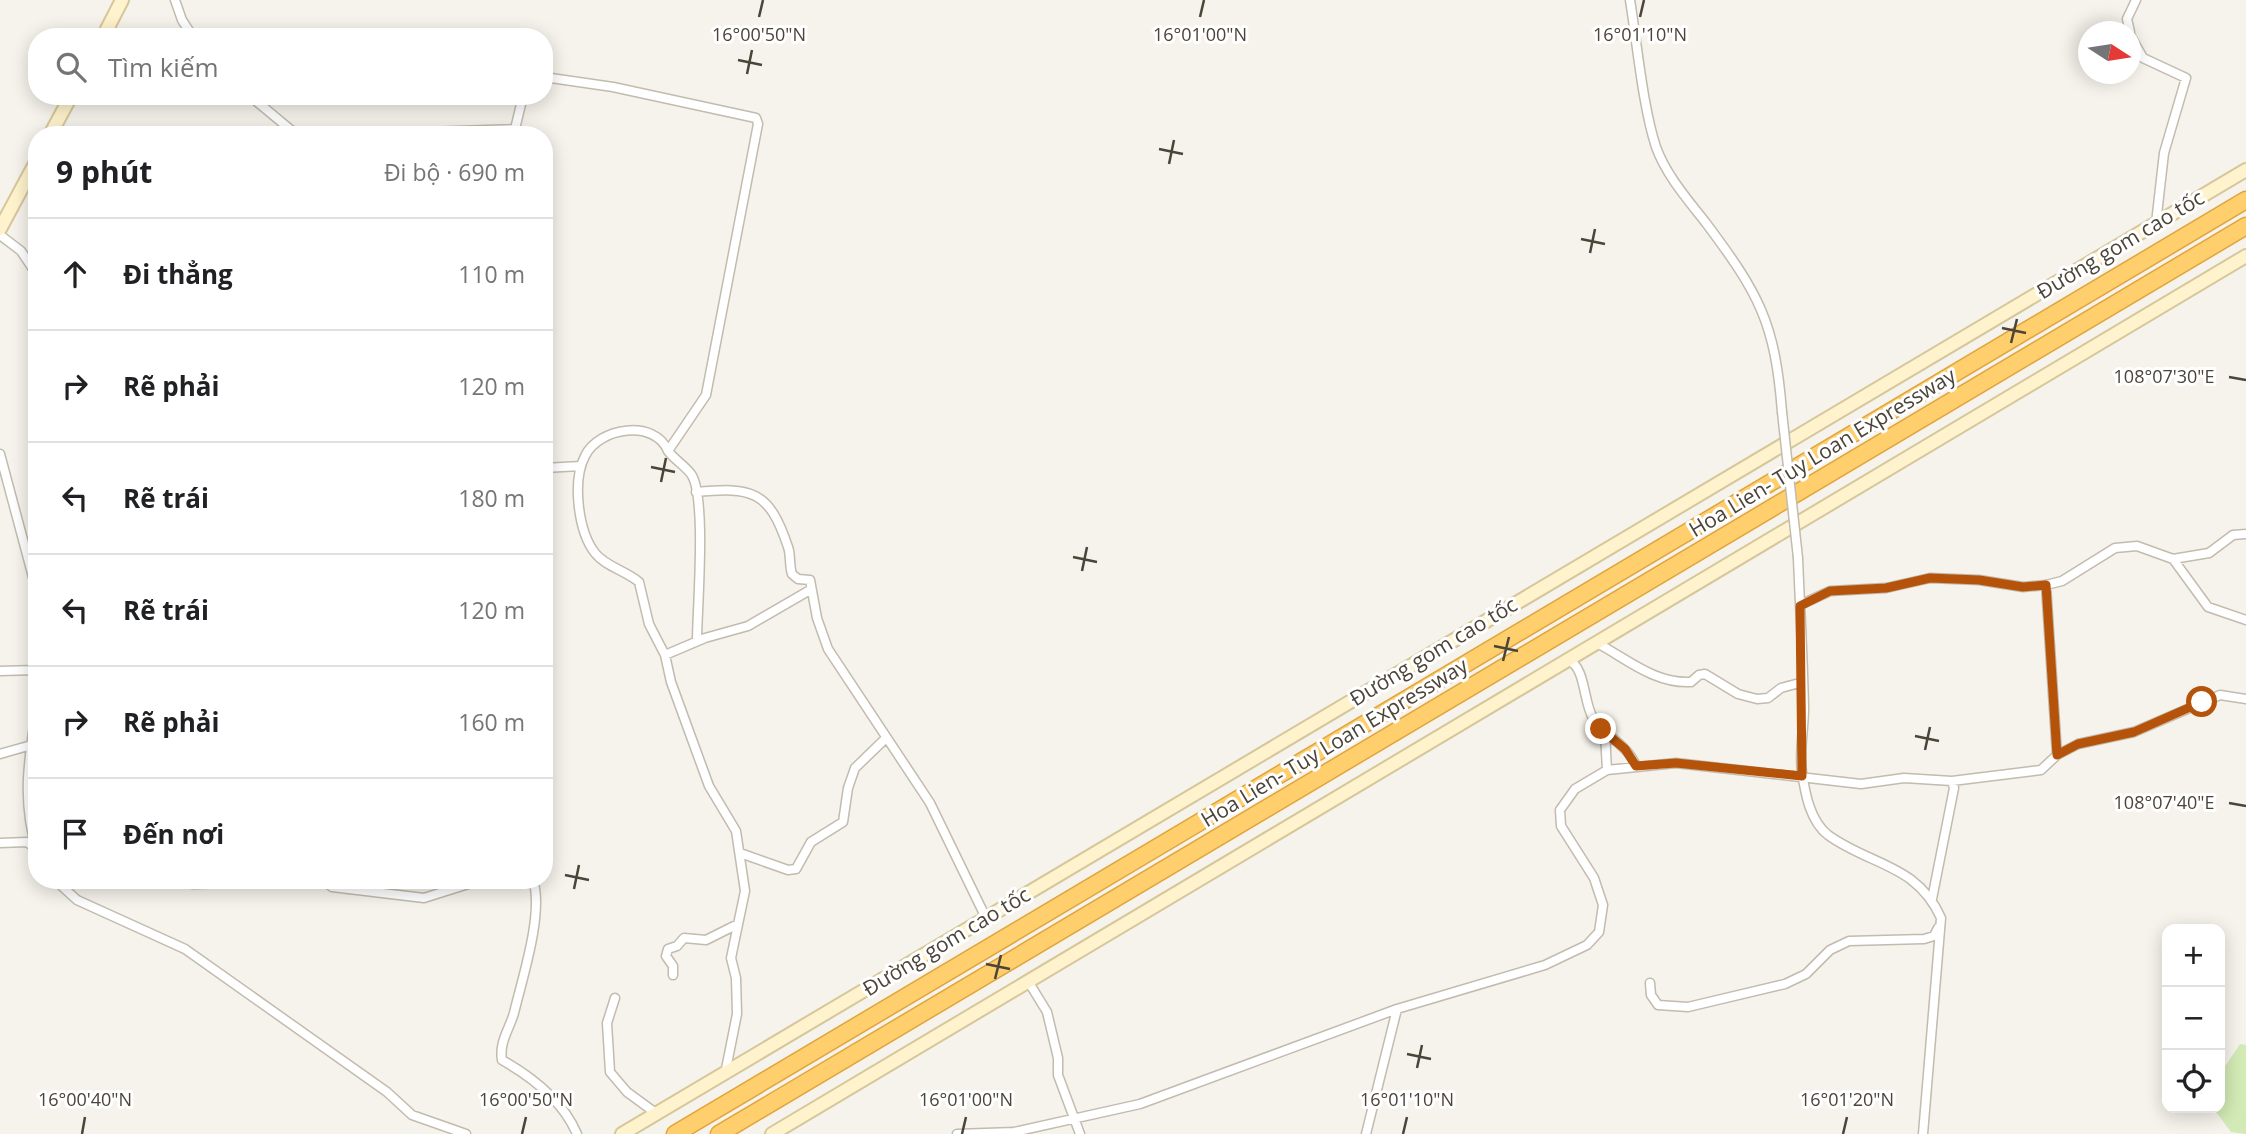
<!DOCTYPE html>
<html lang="vi">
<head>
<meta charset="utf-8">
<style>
  :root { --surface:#fff; --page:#f2f2f2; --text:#202124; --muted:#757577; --line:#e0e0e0 }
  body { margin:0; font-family:"Open Sans",sans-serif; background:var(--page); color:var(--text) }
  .controls { position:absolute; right:21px; bottom:21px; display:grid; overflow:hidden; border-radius:14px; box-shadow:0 4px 18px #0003 }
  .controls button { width:63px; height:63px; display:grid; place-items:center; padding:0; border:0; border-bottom:2px solid var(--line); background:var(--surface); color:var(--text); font:35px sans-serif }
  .compass { position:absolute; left:2078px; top:21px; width:63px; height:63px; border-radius:50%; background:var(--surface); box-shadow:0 4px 18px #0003; rotate:102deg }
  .stop { position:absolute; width:21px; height:21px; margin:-16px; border:5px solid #b45309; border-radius:50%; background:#fff }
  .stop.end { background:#b45309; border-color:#fff; box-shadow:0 2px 7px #0008 }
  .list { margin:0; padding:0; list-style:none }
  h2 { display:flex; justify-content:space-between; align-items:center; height:91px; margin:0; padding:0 28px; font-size:30px }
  h2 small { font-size:23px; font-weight:400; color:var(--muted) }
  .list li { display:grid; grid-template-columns:46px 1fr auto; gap:21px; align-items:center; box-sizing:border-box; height:112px; padding:0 28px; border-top:2px solid var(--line) }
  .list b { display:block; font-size:26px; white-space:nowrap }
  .list em { font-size:23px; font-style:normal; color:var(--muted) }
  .icon { flex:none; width:38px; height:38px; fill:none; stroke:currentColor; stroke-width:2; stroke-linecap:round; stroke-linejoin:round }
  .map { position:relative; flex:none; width:2246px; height:1134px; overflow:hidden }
  .search { position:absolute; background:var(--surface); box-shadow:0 4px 18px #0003; left:28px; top:28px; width:525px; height:77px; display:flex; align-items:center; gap:18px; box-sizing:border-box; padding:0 24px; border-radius:28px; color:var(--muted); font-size:26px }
  .panel { position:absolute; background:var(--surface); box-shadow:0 4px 18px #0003; left:28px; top:126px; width:525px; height:763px; border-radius:28px }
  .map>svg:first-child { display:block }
  .green { fill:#d2eab5 }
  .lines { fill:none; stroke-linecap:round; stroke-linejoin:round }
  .street-casing { stroke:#c2bbae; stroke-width:11 }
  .secondary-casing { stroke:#d6c79b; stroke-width:16 }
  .highway-casing { stroke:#e0a43c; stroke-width:19 }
  .street { stroke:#fff; stroke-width:8 }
  .secondary { stroke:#fff3cd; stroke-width:12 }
  .highway { stroke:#ffcf6e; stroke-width:16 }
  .street-bridge-casing { stroke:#c2bbae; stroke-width:11; stroke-linecap:butt }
  .street-bridge { stroke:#fff; stroke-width:8 }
  .route { stroke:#b45309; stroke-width:9 }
  .ticks { fill:none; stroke:#4b4439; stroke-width:2.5 }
  .labels { text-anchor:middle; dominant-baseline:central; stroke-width:6; stroke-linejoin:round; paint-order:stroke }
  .street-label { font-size:21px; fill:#4b4439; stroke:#fff }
  .ticks-label { font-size:18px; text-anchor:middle; fill:#4b4439; stroke:#fff; stroke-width:6; stroke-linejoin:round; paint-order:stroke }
</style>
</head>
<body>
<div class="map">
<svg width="2246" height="1134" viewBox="0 0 2246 1134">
  <rect width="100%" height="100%" fill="#f6f3ec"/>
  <path class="green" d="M 2240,1044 L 2246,1045 L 2246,1134 L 2231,1132 L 2216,1112 L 2220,1108 L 2224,1068 Z"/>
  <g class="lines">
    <g class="street-casing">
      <path id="street" d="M 175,0 L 182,20 L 193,37
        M 1630,0 C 1637,43 1643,108 1656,147 C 1666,175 1688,200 1706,223 C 1759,294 1775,322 1782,412
        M 2130,32 L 2127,19 L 2136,0
        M 2130,35 L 2143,58 L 2186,78 L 2164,153 L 2156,223
        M 544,77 L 613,87 L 756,118 L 758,124 L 706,395 L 668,451 C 675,460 685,466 691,474 C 707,496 697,610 697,641
        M 250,96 L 297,135
        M 335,135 L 515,129 L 523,96
        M 0,235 L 21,251 L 37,275
        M 668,451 C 655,419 599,427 585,456 C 572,481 578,531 595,553 C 605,566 626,571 639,582 L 649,624 L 665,655 L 671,682 L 709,786 L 736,831 L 745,891 L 731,958 L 736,978 L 737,1014 L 725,1074
        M 0,454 L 37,592
        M 544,468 L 581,466
        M 696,492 C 752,487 769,490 788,547 C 791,555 789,565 792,574 L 798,579 L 810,580 L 817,618 L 828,649 L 930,803 L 986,918
        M 1798,558 C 1800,608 1803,658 1804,708 C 1804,729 1799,751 1802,772 C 1805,793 1810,821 1828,835 C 1871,866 1917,864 1941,918 L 1923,1134
        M 2173,559 L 2208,607 L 2246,620
        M 1800,605 L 1830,591 L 1886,588 L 1930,578 L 1979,580 L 2023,587 L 2046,585 L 2062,581 L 2115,548 L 2137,546 L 2173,559 L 2209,553 L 2233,535 L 2246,534
        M 1597,643 C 1627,659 1655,684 1691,682 L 1699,675 L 1705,674 L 1738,694 L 1757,699 L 1768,698 L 1781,688 L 1803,682
        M 665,655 L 705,638 L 748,626 L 810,590
        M 1568,660 C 1586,667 1583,702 1593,718 C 1605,736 1628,745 1636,766
        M 0,671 L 37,670
        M 37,706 C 29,758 21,799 37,851
        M 1605,733 L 1607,770
        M 0,754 L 28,746
        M 2057,755 L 2078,744 L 2134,732 L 2220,695 L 2246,699
        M 0,843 L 27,842 L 36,849
        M 740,853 L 788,870 L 796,869 L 811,842 L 843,822 L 848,788 L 855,768 L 885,739
        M 55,880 L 77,900 L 185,949 L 387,1092 L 412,1115 L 466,1134
        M 158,880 L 194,884 L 319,880
        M 323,880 L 332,887 L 424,898 L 481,880
        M 533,880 C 544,913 522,979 514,1013 C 509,1030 499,1042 502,1060 C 532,1077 563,1101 577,1134
        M 1932,899 L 1954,788 L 1952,781
        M 673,975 L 673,966 L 666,956 L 668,949 L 677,946 L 684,938 L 706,940 L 738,924
        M 1028,981 L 1047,1012 L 1058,1058 L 1058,1075 L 1080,1134
        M 1650,983 L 1651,995 L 1658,1005 L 1688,1007 L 1785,984 L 1806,974 L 1830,950 L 1849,941 L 1924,939 L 1934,936 L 1938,928
        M 615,998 L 607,1023 L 610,1072 L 627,1092 L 657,1114
        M 957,1134 L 1014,1132 L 1140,1104 L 1397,1009 L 1545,965 L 1587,945 L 1599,932 L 1603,905 L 1594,878 L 1561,826 L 1560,810 L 1575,789 L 1607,770 L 1676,763 L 1861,784 L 1904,778 L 1952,781 L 2041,770 L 2057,755 L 2046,585
        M 1366,1134 L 1397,1009"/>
    </g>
    <g class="secondary-casing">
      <path id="secondary" d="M 103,37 L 122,0
        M 50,135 L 71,96
        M 0,229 L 37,160
        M 622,1134 L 2246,170
        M 772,1134 L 2246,256"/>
    </g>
    <g class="highway-casing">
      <path id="highway" d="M 675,1134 L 2246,200
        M 719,1134 L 2246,226"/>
    </g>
    <use href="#street" class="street"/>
    <use href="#secondary" class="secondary"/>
    <use href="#highway" class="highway"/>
    <g class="street-bridge-casing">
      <path id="street-bridge" d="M 1782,412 L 1798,558"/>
    </g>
    <use href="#street-bridge" class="street-bridge"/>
  </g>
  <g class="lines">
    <path class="route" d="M 1601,729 L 1625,749 L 1636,766 L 1676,763 L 1802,776 L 1800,606 L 1830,591 L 1886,588 L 1930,578 L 1979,580 L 2023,587 L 2046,585 L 2057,755 L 2078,744 L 2134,732 L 2202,702"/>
  </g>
  <path class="ticks" d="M 759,17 L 763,0M 1200,17 L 1204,0M 1640,17 L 1644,0M 738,60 L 762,65M 747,74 L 752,50M 1159,149 L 1183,154M 1169,164 L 1174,140M 1581,239 L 1605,244M 1590,253 L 1595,229M 2002,328 L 2026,333M 2011,343 L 2017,319M 2229,377 L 2246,380M 651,467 L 675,472M 661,482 L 666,458M 1073,557 L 1097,562M 1082,571 L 1087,547M 1494,646 L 1518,651M 1503,661 L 1509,637M 1915,736 L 1939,741M 1925,750 L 1930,727M 2229,803 L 2246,806M 565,875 L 589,880M 574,889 L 579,865M 986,964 L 1010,969M 995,979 L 1001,955M 1407,1054 L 1431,1059M 1417,1068 L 1422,1045M 82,1134 L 85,1117M 522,1134 L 526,1117M 962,1134 L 966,1117M 1403,1134 L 1407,1117M 1843,1134 L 1847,1117"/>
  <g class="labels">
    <g class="street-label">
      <text transform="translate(2120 244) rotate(-31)">Đường gom cao tốc</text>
      <text transform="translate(1822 452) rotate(-31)">Hoa Lien- Tuy Loan Expressway</text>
      <text transform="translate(1433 651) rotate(-31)">Đường gom cao tốc</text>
      <text transform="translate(1334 742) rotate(-31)">Hoa Lien- Tuy Loan Expressway</text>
      <text transform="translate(946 941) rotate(-31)">Đường gom cao tốc</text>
    </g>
  </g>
  <g class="ticks-label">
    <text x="759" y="41">16°00'50"N</text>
    <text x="1200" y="41">16°01'00"N</text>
    <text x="1640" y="41">16°01'10"N</text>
    <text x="2164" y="383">108°07'30"E</text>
    <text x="2164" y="809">108°07'40"E</text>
    <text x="85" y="1106">16°00'40"N</text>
    <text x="526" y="1106">16°00'50"N</text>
    <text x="966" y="1106">16°01'00"N</text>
    <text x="1407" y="1106">16°01'10"N</text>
    <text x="1847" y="1106">16°01'20"N</text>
  </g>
</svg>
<div class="controls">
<button>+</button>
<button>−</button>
<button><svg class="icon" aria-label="locate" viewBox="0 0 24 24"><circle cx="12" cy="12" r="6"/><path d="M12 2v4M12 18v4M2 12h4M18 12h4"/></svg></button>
</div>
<svg class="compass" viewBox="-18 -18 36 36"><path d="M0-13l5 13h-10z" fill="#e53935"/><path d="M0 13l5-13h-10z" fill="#757577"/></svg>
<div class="stop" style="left:2202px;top:702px"></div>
<div class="stop end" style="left:1601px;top:729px"></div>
<div class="search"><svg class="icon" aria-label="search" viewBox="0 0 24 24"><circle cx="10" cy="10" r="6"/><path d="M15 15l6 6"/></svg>Tìm kiếm</div>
<section class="panel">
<h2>9 phút<small>Đi bộ · 690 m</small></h2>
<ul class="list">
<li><svg class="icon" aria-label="ahead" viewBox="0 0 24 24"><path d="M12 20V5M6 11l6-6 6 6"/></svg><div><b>Đi thẳng</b></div><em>110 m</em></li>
<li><svg class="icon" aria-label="right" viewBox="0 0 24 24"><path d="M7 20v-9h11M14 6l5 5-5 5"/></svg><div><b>Rẽ phải</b></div><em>120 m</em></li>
<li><svg class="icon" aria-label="left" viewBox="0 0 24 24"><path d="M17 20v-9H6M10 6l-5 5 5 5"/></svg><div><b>Rẽ trái</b></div><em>180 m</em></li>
<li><svg class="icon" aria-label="left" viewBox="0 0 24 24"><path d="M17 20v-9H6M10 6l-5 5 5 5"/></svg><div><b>Rẽ trái</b></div><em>120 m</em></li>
<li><svg class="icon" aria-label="right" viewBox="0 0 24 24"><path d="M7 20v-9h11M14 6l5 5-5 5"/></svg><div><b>Rẽ phải</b></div><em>160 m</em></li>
<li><svg class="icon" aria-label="arrive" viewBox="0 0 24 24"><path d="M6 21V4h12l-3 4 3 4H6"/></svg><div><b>Đến nơi</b></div></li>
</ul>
</section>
</div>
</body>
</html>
